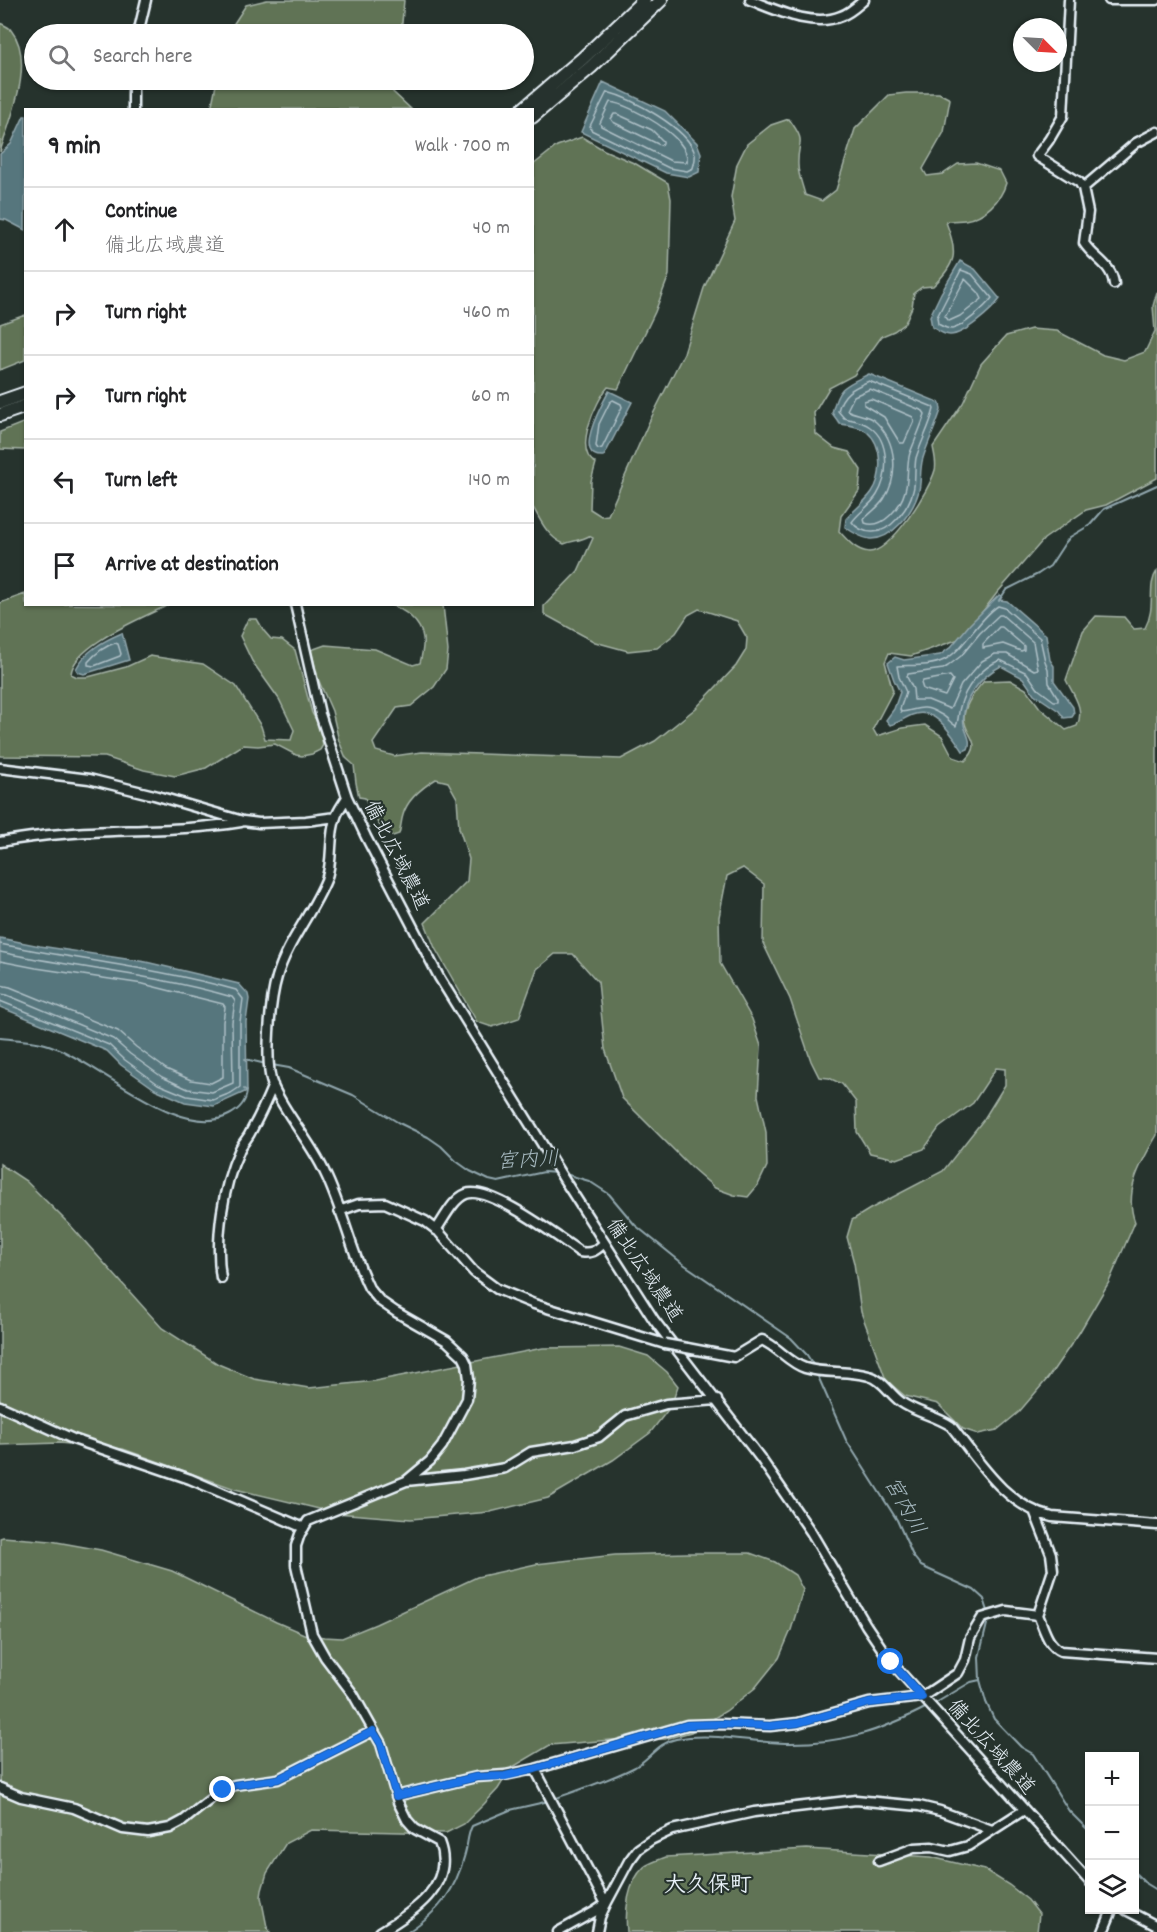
<!DOCTYPE html>
<html lang="en">
<head>
<meta charset="utf-8">
<style>
  :root { --surface:#fff; --page:#f2f2f2; --text:#202124; --muted:#757577; --line:#e0e0e0 }
  body { margin:0; font-family:Dekko,"Klee One",sans-serif; background:var(--page); color:var(--text) }
  .controls { position:absolute; right:18px; bottom:18px; display:grid; overflow:hidden; border-radius:0px; box-shadow:0 2px 4px #0004 }
  .controls button { width:54px; height:54px; display:grid; place-items:center; padding:0; border:0; border-bottom:2px solid var(--line); background:var(--surface); color:var(--text); font:30px sans-serif }
  .compass { position:absolute; left:1013px; top:18px; width:54px; height:54px; border-radius:50%; background:var(--surface); box-shadow:0 2px 4px #0004; rotate:114deg }
  .stop { position:absolute; width:18px; height:18px; margin:-14px; border:4px solid #1a73e8; border-radius:50%; background:#fff }
  .stop.end { background:#1a73e8; border-color:#fff; box-shadow:0 2px 6px #0008 }
  .list { margin:0; padding:0; list-style:none }
  h2 { display:flex; justify-content:space-between; align-items:center; height:78px; margin:0; padding:0 24px; font-size:26px }
  h2 small { font-size:20px; font-weight:400; color:var(--muted) }
  .list li { display:grid; grid-template-columns:39px 1fr auto; gap:18px; align-items:center; box-sizing:border-box; height:84px; padding:0 24px; border-top:2px solid var(--line) }
  .list b { display:block; font-size:22px; white-space:nowrap }
  .list p { margin:0; font-size:20px; white-space:nowrap; color:var(--muted) }
  .list em { font-size:20px; font-style:normal; color:var(--muted) }
  .icon { flex:none; width:33px; height:33px; fill:none; stroke:currentColor; stroke-width:2; stroke-linecap:round; stroke-linejoin:round }
  .map { position:relative; flex:none; width:1157px; height:1932px; overflow:hidden }
  .search { position:absolute; background:var(--surface); box-shadow:0 2px 4px #0004; left:24px; top:24px; width:510px; height:66px; display:flex; align-items:center; gap:15px; box-sizing:border-box; padding:0 21px; border-radius:33px; color:var(--muted); font-size:22px }
  .panel { position:absolute; background:var(--surface); box-shadow:0 2px 4px #0004; left:24px; top:108px; width:510px; height:498px; border-radius:0px }
  .map>svg:first-child { display:block }
  .green { fill:#617355; stroke:#a4b2a6; stroke-width:1.5 }
  .water { fill:#57767d; stroke:#91a7ae; stroke-width:1.5 }
  .lines { fill:none; stroke-linecap:round; stroke-linejoin:round }
  .shore { stroke:#aec0c7; stroke-width:1.5 }
  .stream { stroke:#91a7ae; stroke-width:2 }
  .minor-casing { stroke:#e8f1f8; stroke-width:13 }
  .highway-casing { stroke:#e8f1f8; stroke-width:16 }
  .minor { stroke:#26332d; stroke-width:8 }
  .highway { stroke:#26332d; stroke-width:12 }
  .minor-bridge-casing { stroke:#e8f1f8; stroke-width:13; stroke-linecap:butt }
  .minor-bridge { stroke:#26332d; stroke-width:8 }
  .route { stroke:#1a73e8; stroke-width:8 }
  .labels { text-anchor:middle; dominant-baseline:central; stroke-width:4.5; stroke-linejoin:round; paint-order:stroke }
  .street-label { font-size:20px; fill:#e8f1f8; stroke:#26332d }
  .water-label { font-size:21px; font-style:italic; fill:#a7bac1; stroke:#26332d }
  .quarter-label { font-size:22px; font-weight:bold; fill:#e8f1f8; stroke:#26332d }
</style>
</head>
<body>
<div class="map">
<svg width="1157" height="1932" viewBox="0 0 1157 1932">
  <rect width="100%" height="100%" fill="#26332d"/>
  <filter id="ink" filterUnits="userSpaceOnUse"><feTurbulence type="fractalNoise" baseFrequency=".0167" numOctaves="2"/><feDisplacementMap in="SourceGraphic" scale="12" xChannelSelector="R" yChannelSelector="G"/><feConvolveMatrix kernelMatrix="1 2 1 2 8 2 1 2 1" color-interpolation-filters="sRGB"/></filter>
  <g filter="url(#ink)">
    <path class="green" d="M 267,0 L 404,0 L 401,34 L 227,34 L 246,5 Z
      M 0,23 C 4,25 9,27 11,30 C 36,61 10,119 0,152 Z
      M 217,80 L 390,80 L 393,92 L 411,109 L 211,109 Z
      M 906,93 L 939,93 L 950,99 L 944,132 L 923,169 L 927,176 L 943,174 L 958,164 L 976,163 L 1000,171 L 1006,183 C 1001,201 984,217 965,220 C 958,221 952,220 946,222 C 958,253 957,263 933,286 L 922,287 L 914,293 L 912,307 L 905,323 L 894,331 L 882,336 L 854,375 L 829,388 L 814,413 L 816,434 L 834,448 L 849,452 L 861,470 L 859,491 L 841,516 L 839,531 C 847,540 856,551 869,552 C 891,552 930,489 935,470 C 937,463 934,453 933,447 L 963,403 L 981,364 L 1006,336 L 1031,329 L 1057,331 L 1103,355 L 1124,360 L 1145,352 L 1155,331 L 1153,306 L 1157,292 L 1157,478 L 1106,505 L 1086,510 L 1044,539 L 997,593 L 962,638 L 911,656 L 889,653 L 885,662 L 893,691 L 873,729 L 877,736 L 902,728 L 925,725 L 942,736 L 953,757 L 965,761 C 985,742 965,737 964,718 C 964,705 976,690 984,681 L 1010,680 L 1026,689 L 1040,708 L 1066,730 L 1077,726 C 1085,709 1074,696 1066,680 L 1083,631 L 1096,616 L 1124,617 L 1134,629 L 1145,628 C 1157,606 1146,587 1157,571 L 1157,1135 C 1142,1161 1123,1191 1135,1222 L 1109,1282 L 1079,1333 L 1048,1378 L 1019,1412 L 997,1430 L 978,1434 L 963,1429 L 938,1404 L 905,1396 L 886,1380 L 861,1312 L 854,1263 L 847,1237 L 852,1220 L 870,1209 L 943,1171 L 984,1119 L 1005,1085 L 1005,1069 L 996,1068 L 973,1103 L 939,1128 L 924,1149 L 897,1159 L 870,1153 L 857,1132 L 856,1102 L 842,1084 L 829,1078 L 819,1077 L 811,1061 L 790,999 L 763,943 L 764,884 L 743,868 L 727,876 L 719,917 L 720,963 L 752,1019 L 761,1046 L 758,1096 L 766,1132 L 767,1166 L 758,1185 L 748,1197 L 734,1195 L 715,1188 L 692,1168 L 622,1098 L 605,1049 L 598,982 L 573,954 L 555,954 L 537,969 L 519,1018 L 492,1027 L 477,1022 L 435,948 L 425,923 L 467,881 L 469,859 L 459,828 L 457,798 L 448,782 L 436,779 C 423,787 407,800 403,815 C 401,821 401,827 399,834 L 393,836 C 379,830 370,811 365,798 L 359,797 L 356,783 L 354,765 L 346,758 L 339,741 L 332,711 L 318,679 L 311,650 L 325,645 L 375,649 L 413,665 L 420,663 C 422,655 424,646 423,638 C 421,622 404,609 390,605 L 443,605 L 448,651 L 446,669 L 434,687 L 411,706 L 397,708 L 373,743 L 376,751 L 394,756 L 422,752 L 621,759 L 655,741 L 696,708 L 736,666 L 746,650 L 747,638 L 737,621 L 699,609 L 688,615 L 676,633 L 657,648 L 628,651 L 595,642 L 544,614 L 544,606 L 578,571 L 593,538 L 589,536 C 581,541 573,540 564,544 C 548,537 541,522 533,507 L 533,165 L 557,146 L 582,137 L 604,150 L 636,164 L 668,183 L 671,199 L 669,275 L 655,312 L 618,389 L 608,387 C 596,401 572,452 596,463 L 591,481 L 590,509 L 601,516 L 608,515 L 648,424 L 684,353 L 704,288 L 735,221 L 731,197 L 737,164 L 747,144 L 771,125 L 789,119 C 808,145 797,139 798,165 C 798,175 803,186 805,195 L 822,201 L 836,190 L 855,129 L 889,95 Z
      M 25,315 L 25,360 L 0,370 L 0,324 Z
      M 25,422 L 25,450 L 0,449 L 0,432 Z
      M 25,594 L 26,604 L 168,605 C 145,617 73,645 71,674 L 77,677 L 88,677 L 126,667 L 150,656 L 203,664 L 236,686 L 261,726 L 265,739 L 291,740 L 294,730 L 279,699 L 252,661 L 240,636 L 248,619 L 257,619 L 264,631 L 271,639 L 282,640 L 295,650 L 312,713 L 319,725 L 323,745 L 320,750 L 312,754 L 302,756 L 296,755 L 275,744 L 258,746 L 243,745 L 206,768 L 175,776 L 144,770 L 105,757 L 0,756 L 0,603 Z
      M 0,1164 L 26,1181 L 71,1226 L 162,1328 L 218,1364 L 254,1379 L 309,1388 L 375,1381 L 543,1348 L 619,1347 L 648,1356 L 667,1372 L 678,1386 L 671,1406 L 650,1433 L 613,1460 L 548,1498 L 490,1512 L 411,1519 L 336,1513 L 235,1489 L 123,1449 L 59,1443 L 0,1445 Z
      M 3,1537 L 51,1541 L 101,1550 L 172,1571 L 276,1622 L 304,1634 L 324,1637 L 342,1638 L 376,1624 L 477,1577 L 536,1564 L 615,1555 L 687,1553 L 750,1553 L 775,1562 L 795,1575 L 803,1590 L 791,1630 L 779,1658 L 755,1688 L 726,1711 L 691,1732 L 665,1739 L 611,1740 L 550,1745 L 511,1768 L 498,1789 L 484,1804 L 464,1824 L 446,1833 L 311,1830 L 286,1843 L 267,1873 L 262,1890 L 261,1897 L 267,1927 L 270,1932 L 0,1932 L 0,1538 Z
      M 807,1849 L 931,1857 L 985,1870 L 1009,1885 L 1028,1900 L 1039,1914 L 1037,1932 L 627,1932 C 625,1911 627,1883 644,1867 C 649,1863 659,1860 666,1857 Z"/>
    <path class="water" d="M 603,82 L 665,111 L 697,143 L 701,153 L 699,172 L 689,177 L 666,173 L 581,132 Z
      M 24,116 L 26,116 L 25,230 L 6,220 L 0,219 L 0,154 L 11,144 Z
      M 960,261 L 975,269 L 1000,299 C 992,310 964,335 950,335 C 943,335 937,330 932,327 L 930,316 L 941,293 Z
      M 869,374 L 940,403 L 941,410 C 936,426 928,442 923,458 C 919,470 922,483 918,494 C 912,513 892,540 870,539 C 861,538 852,532 845,527 L 846,519 C 854,510 865,502 872,492 C 883,476 883,445 867,432 C 860,426 848,425 840,424 L 832,413 C 838,386 846,385 869,374 Z
      M 609,391 L 632,402 L 604,456 C 571,459 602,404 609,391 Z
      M 999,595 L 1002,596 L 999,600 L 1007,601 L 1046,635 L 1050,660 L 1054,666 L 1054,681 L 1073,707 L 1074,714 L 1072,717 L 1064,718 L 1059,711 L 1034,694 L 1023,678 L 1001,666 C 981,676 960,701 964,725 C 966,734 972,740 968,749 L 963,751 C 952,735 936,706 912,715 C 904,718 899,723 890,725 L 886,720 L 894,709 L 900,692 L 894,680 L 888,663 L 895,657 L 904,660 L 940,655 L 951,647 L 970,624 Z
      M 122,633 L 129,660 L 84,674 L 78,672 L 76,669 C 85,651 103,641 122,633 Z
      M 0,938 L 40,946 L 146,962 L 239,984 L 248,994 L 249,999 L 246,1022 L 247,1091 L 214,1106 L 185,1102 L 155,1089 L 121,1065 L 107,1051 L 0,1007 Z"/>
    <g class="lines">
      <path class="shore" d="M 607,92 C 631,98 688,128 695,154 C 696,159 694,163 693,168 L 687,171 L 669,168 L 591,130 L 590,126 Z
        M 610,102 C 630,104 691,138 687,162 L 671,161 L 601,126 L 600,123 Z
        M 614,114 L 617,114 L 652,130 L 663,141 L 663,144 L 660,145 L 613,122 L 611,119 Z
        M 961,270 L 972,274 L 992,298 C 985,307 963,327 952,329 C 946,329 942,326 938,324 L 937,317 Z
        M 965,279 L 979,293 L 982,299 L 960,316 L 949,321 L 945,316 Z
        M 869,381 L 933,407 L 934,409 C 930,426 921,442 916,458 C 914,469 916,481 913,491 C 909,508 890,533 872,532 C 864,532 856,528 852,522 C 859,512 871,505 877,495 C 889,476 890,441 870,427 C 863,421 852,420 844,418 L 838,411 C 842,393 853,388 869,381 Z
        M 870,389 L 923,411 L 925,414 C 921,427 915,440 910,453 C 906,465 909,479 905,491 C 901,506 883,530 865,523 L 864,519 C 870,513 879,507 884,499 C 899,476 897,442 876,422 C 868,414 855,415 847,410 L 854,396 Z
        M 871,399 L 913,417 L 914,421 L 904,443 L 900,443 L 884,417 L 864,405 L 864,401 Z
        M 613,400 L 621,404 L 622,407 L 602,448 L 598,449 L 596,446 L 599,424 L 610,402 Z
        M 998,606 L 1005,608 L 1040,638 L 1045,661 L 1048,669 L 1049,683 L 1058,698 L 1058,701 L 1054,701 L 1038,689 L 1027,673 L 1000,660 C 981,668 965,687 960,707 C 958,713 959,720 956,726 C 950,723 947,717 940,714 C 922,703 918,710 901,712 L 900,709 L 906,692 L 899,677 L 897,666 C 910,665 931,667 944,660 C 964,650 978,619 998,606 Z
        M 999,615 L 1002,615 L 1033,642 L 1038,669 L 1034,670 L 1007,654 L 995,654 L 982,661 L 961,685 L 950,709 L 928,700 L 914,700 L 913,689 L 907,677 L 908,674 L 943,669 L 948,666 L 961,656 L 980,633 Z
        M 999,627 L 1002,627 L 1024,646 L 1024,650 L 1021,651 L 1003,644 L 983,648 L 983,644 Z
        M 115,643 L 118,644 L 121,654 L 120,656 L 94,666 L 88,665 L 88,662 C 95,654 105,646 115,643 Z
        M 950,676 L 953,680 L 945,696 L 923,689 L 921,683 L 923,681 Z
        M 0,944 C 79,960 158,968 236,990 L 243,999 L 240,1022 L 240,1087 L 231,1093 L 213,1100 L 187,1096 L 158,1084 L 125,1060 L 109,1045 L 0,1001
        M 0,952 C 77,968 156,975 232,997 L 235,1001 L 232,1022 L 233,1083 L 212,1092 L 188,1089 L 162,1077 L 130,1054 L 113,1039 L 7,995 L 0,994
        M 0,961 L 36,968 L 143,984 L 223,1004 L 225,1007 L 223,1022 L 223,1077 L 211,1083 L 191,1080 L 166,1069 L 136,1047 L 118,1031 L 10,987 L 0,985"/>
      <path class="stream" d="M 999,601 L 1006,590 L 1038,574 L 1050,566 L 1065,543 L 1070,537 L 1090,525 L 1104,509 L 1157,485
        M 0,1038 C 18,1040 37,1040 54,1047 C 100,1064 180,1141 229,1115 C 239,1110 246,1103 247,1091 L 244,1089
        M 245,1059 L 266,1064
        M 272,1065 L 289,1068 L 353,1095 L 399,1123 L 428,1137 L 441,1146 L 456,1161 L 470,1171 L 489,1180 L 498,1182 L 544,1172 L 557,1173
        M 562,1173 L 589,1181 L 609,1194 L 635,1225 L 682,1263 L 791,1338 L 807,1355 L 814,1366
        M 817,1374 L 846,1440 L 897,1520 L 913,1556 L 921,1566 L 974,1590 L 984,1599 L 989,1614
        M 988,1620 L 979,1657 L 980,1680 L 986,1702 L 994,1719 L 1021,1747 L 1033,1754 L 1069,1811 L 1090,1832
        M 934,1704 L 971,1682 L 980,1680
        M 554,1799 C 581,1789 610,1780 635,1767 C 649,1759 659,1742 676,1739 C 712,1732 749,1742 785,1743 C 842,1744 879,1732 929,1706
        M 1134,1872 L 1144,1882 L 1157,1890
        M 408,1932 C 440,1910 455,1892 465,1854 C 468,1844 467,1836 472,1826 L 510,1810 L 549,1801"/>
      <g class="minor-casing">
        <path id="minor" d="M 750,0 C 776,10 813,28 841,16 C 850,13 857,6 864,0
          M 1069,0 L 1063,116 L 1049,140 L 1037,156 L 1079,182 L 1083,188 L 1088,212 L 1084,243 C 1093,258 1112,264 1114,284
          M 1109,0 L 1157,0
          M 138,34 L 146,0
          M 133,80 L 133,110
          M 1083,188 L 1136,143 L 1157,132
          M 295,604 L 320,714 L 347,797 L 366,837 L 439,977 L 565,1181 L 654,1320 L 761,1459 L 811,1532 L 866,1625 L 891,1662 L 1090,1882
          M 0,768 L 89,779 L 154,795 L 243,821 L 259,823 L 306,821 L 336,817
          M 347,797 C 344,803 338,810 336,817 C 328,837 334,859 326,880 C 312,914 287,942 277,977 C 270,1000 264,1065 273,1086 C 287,1117 311,1142 325,1173 C 343,1210 351,1251 369,1288 L 380,1301 L 396,1312 L 447,1341 L 463,1356 L 467,1364 L 469,1379 L 467,1399 L 442,1446 L 430,1461 L 406,1481
          M 0,842 C 81,826 161,835 241,822
          M 339,1211 L 359,1204 L 385,1203 L 425,1221 L 438,1231 L 474,1272 L 497,1289 L 534,1304 L 665,1344
          M 436,1230 C 444,1219 453,1199 466,1194 C 490,1185 559,1238 580,1252 C 591,1254 596,1251 604,1243
          M 221,1278 C 215,1240 223,1185 239,1151 C 241,1145 246,1140 249,1135 C 258,1119 266,1102 273,1085
          M 687,1348 L 734,1357 L 762,1340 C 778,1347 789,1363 805,1368 C 825,1374 848,1370 869,1376 C 882,1379 890,1394 901,1402 C 916,1413 935,1415 951,1426 C 979,1461 1005,1506 1052,1517 L 1157,1525
          M 0,1406 L 73,1439 L 190,1479 L 304,1528
          M 1035,1513 L 1051,1554 L 1053,1570 L 1038,1615 C 1044,1628 1047,1645 1061,1651 L 1157,1658
          M 535,1769 L 606,1904
          M 0,1788 L 21,1797 L 74,1808 L 123,1829 L 148,1832 L 170,1828 L 183,1821 L 223,1789 L 235,1785 L 278,1779 L 373,1731
          M 396,1796 L 476,1777 L 505,1775 L 535,1769 L 687,1725 L 721,1724 L 770,1726 L 798,1723 L 869,1703 L 922,1697 L 958,1673 L 965,1660 L 970,1638 L 982,1618 L 1006,1611 L 1038,1615
          M 879,1861 L 914,1848 L 932,1847 L 950,1851 L 968,1846 L 1024,1810
          M 1126,1910 L 1157,1926
          M 380,1932 C 412,1913 456,1885 439,1842 L 415,1829 L 407,1820 L 398,1802 L 381,1744 L 353,1694 L 325,1657 L 312,1634 L 296,1565 L 296,1546 L 300,1534 L 308,1521 L 406,1481 L 464,1475 L 505,1468 L 531,1452 L 575,1445 L 599,1437 L 625,1416 L 666,1404 L 717,1400
          M 558,1932 L 594,1912 L 606,1904
          M 597,1932 L 600,1917 L 606,1904 L 629,1861 L 638,1849 L 651,1840 L 672,1830 L 754,1812 L 856,1800 L 919,1806 L 940,1811 L 992,1830
          M 1103,1932 L 1112,1910"/>
      </g>
      <g class="highway-casing">
        <path id="highway" d="M 522,110 L 583,58 L 644,0
          M 532,117 L 591,67 L 661,0
          M 0,402 L 26,393
          M 0,415 L 26,406"/>
      </g>
      <use href="#minor" class="minor"/>
      <use href="#highway" class="highway"/>
      <g class="minor-bridge-casing">
        <path id="minor-bridge" d="M 665,1344 L 687,1348"/>
      </g>
      <use href="#minor-bridge" class="minor-bridge"/>
    </g>
  </g>
  <g class="lines" filter="url(#ink)">
    <path class="route" d="M 223,1790 L 235,1785 L 278,1779 L 373,1731 L 381,1744 L 396,1796 L 476,1777 L 505,1776 L 535,1769 L 687,1725 L 721,1724 L 770,1726 L 798,1723 L 869,1703 L 922,1697 L 891,1662"/>
  </g>
  <g class="labels">
    <g class="street-label">
      <text transform="translate(395 856) rotate(63)">備北広域農道</text>
      <text transform="translate(643 1271) rotate(56)">備北広域農道</text>
      <text transform="translate(990 1748) rotate(48)">備北広域農道</text>
    </g>
    <g class="water-label">
      <text transform="translate(528 1162) rotate(-3)">宮内川</text>
      <text transform="translate(903 1507) rotate(61)">宮内川</text>
    </g>
    <g class="quarter-label">
      <text x="708" y="1886">大久保町</text>
    </g>
  </g>
</svg>
<div class="controls">
<button>+</button>
<button>−</button>
<button><svg class="icon" aria-label="layers" viewBox="0 0 24 24"><path d="M12 4l9 5-9 5-9-5zM3 14l9 5 9-5"/></svg></button>
</div>
<svg class="compass" viewBox="-18 -18 36 36"><path d="M0-13l5 13h-10z" fill="#e53935"/><path d="M0 13l5-13h-10z" fill="#757577"/></svg>
<div class="stop" style="left:891px;top:1662px"></div>
<div class="stop end" style="left:223px;top:1790px"></div>
<div class="search"><svg class="icon" aria-label="search" viewBox="0 0 24 24"><circle cx="10" cy="10" r="6"/><path d="M15 15l6 6"/></svg>Search here</div>
<section class="panel">
<h2>9 min<small>Walk · 700 m</small></h2>
<ul class="list">
<li><svg class="icon" aria-label="ahead" viewBox="0 0 24 24"><path d="M12 20V5M6 11l6-6 6 6"/></svg><div><b>Continue</b><p>備北広域農道</p></div><em>40 m</em></li>
<li><svg class="icon" aria-label="right" viewBox="0 0 24 24"><path d="M7 20v-9h11M14 6l5 5-5 5"/></svg><div><b>Turn right</b></div><em>460 m</em></li>
<li><svg class="icon" aria-label="right" viewBox="0 0 24 24"><path d="M7 20v-9h11M14 6l5 5-5 5"/></svg><div><b>Turn right</b></div><em>60 m</em></li>
<li><svg class="icon" aria-label="left" viewBox="0 0 24 24"><path d="M17 20v-9H6M10 6l-5 5 5 5"/></svg><div><b>Turn left</b></div><em>140 m</em></li>
<li><svg class="icon" aria-label="arrive" viewBox="0 0 24 24"><path d="M6 21V4h12l-3 4 3 4H6"/></svg><div><b>Arrive at destination</b></div></li>
</ul>
</section>
</div>
</body>
</html>
